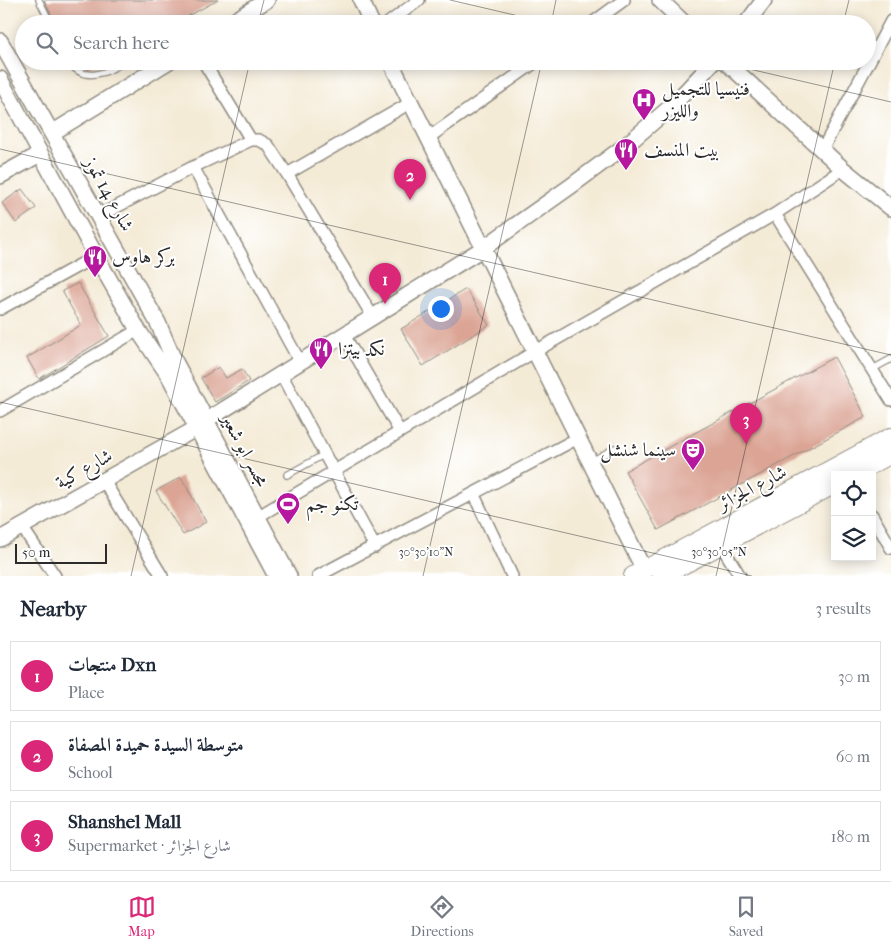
<!DOCTYPE html>
<html lang="en">
<head>
<meta charset="utf-8">
<style>
  :root { --surface:#fff; --page:#f2f2f3; --text:#1f2937; --muted:#747a83; --line:#e0e1e3; --accent:#db2777 }
  body { margin:0; font-family:"IM FELL French Canon",Amiri,serif; background:var(--page); color:var(--text) }
  .controls { position:absolute; right:15px; bottom:15px; display:grid; overflow:hidden; border-radius:0px; box-shadow:0 2px 12px #0003 }
  .controls button { width:45px; height:45px; display:grid; place-items:center; padding:0; border:0; border-bottom:1px solid var(--line); background:var(--surface); color:var(--text); font:25px sans-serif }
  .scale { position:absolute; left:15px; bottom:12px; width:92px; box-sizing:border-box; padding-left:5px; border:2px solid #2b2b2b; border-top:0; font-size:14px; line-height:18px; white-space:nowrap; color:#2b2b2b; -webkit-text-stroke:4px #fff; paint-order:stroke }
  .you { position:absolute; left:440px; top:308px; width:18px; height:18px; margin:-12px; border:4px solid #fff; border-radius:50%; background:#1a73e8; box-shadow:0 0 0 8px #1a73e833 }
  .badge { display:grid; place-items:center; width:32px; height:32px; border-radius:50%; background:var(--accent); color:#fff; font-size:16px; font-weight:700 }
  .pin { position:absolute; translate:-50% -41px; filter:drop-shadow(0 1px 2px #0008) }
  .pin::after { content:''; position:absolute; top:26px; width:18px; height:15px; background:inherit; clip-path:polygon(0 0,100% 0,50% 100%) }
  .list { margin:0; padding:0; list-style:none }
  h2 { display:flex; justify-content:space-between; align-items:center; height:65px; margin:0; padding:0 20px; font-size:21px }
  h2 small { font-size:16px; font-weight:400; color:var(--muted) }
  .list li { display:grid; grid-template-columns:32px 1fr auto; gap:15px; align-items:center; box-sizing:border-box; height:70px; margin:0 10px 10px; padding:0 10px; border:1px solid var(--line); border-radius:0px }
  .list b { display:block; font-size:19px; white-space:nowrap }
  .list p { margin:0; font-size:16px; white-space:nowrap; color:var(--muted) }
  .list em { font-size:16px; font-style:normal; color:var(--muted) }
  .icon { flex:none; width:28px; height:28px; fill:none; stroke:currentColor; stroke-width:2; stroke-linecap:round; stroke-linejoin:round }
  .map { position:relative; flex:none; width:891px; height:576px; overflow:hidden }
  .search { position:absolute; background:var(--surface); box-shadow:0 2px 12px #0003; left:15px; right:15px; top:15px; height:55px; display:flex; align-items:center; gap:12px; box-sizing:border-box; padding:0 18px; border-radius:28px; color:var(--muted); font-size:19px }
  .sheet { height:305px; background:var(--surface) }
  nav { display:flex; justify-content:space-around; align-items:center; box-sizing:border-box; height:70px; border-top:1px solid var(--line); background:var(--surface); font-size:14px; color:var(--muted) }
  nav a { display:grid; justify-items:center; gap:2px }
  nav .on { color:var(--accent) }
  .map>svg:first-child { display:block }
  .building { fill:#dba494 }
  .lines { fill:none; stroke-linecap:round; stroke-linejoin:round }
  .lane-casing { stroke:#908b81; stroke-width:8 }
  .street-casing { stroke:#908b81; stroke-width:14 }
  .secondary-casing { stroke:#908b81; stroke-width:18 }
  .primary-casing { stroke:#908b81; stroke-width:20 }
  .lane { stroke:#fff; stroke-width:5.5 }
  .street { stroke:#fff; stroke-width:11 }
  .secondary { stroke:#fff; stroke-width:15 }
  .primary { stroke:#fff; stroke-width:18 }
  .ticks { fill:none; stroke:#2b2b2b; stroke-width:1; stroke-opacity:0.45 }
  .labels { text-anchor:middle; dominant-baseline:central; stroke-width:4; stroke-linejoin:round; paint-order:stroke }
  .poi-label { font-size:19px; fill:#2b2b2b; stroke:#fff; text-anchor:start }
  .street-label { font-size:19px; fill:#2b2b2b; stroke:#fff }
  .ticks-label { font-size:12px; text-anchor:middle; fill:#2b2b2b; stroke:#fff; stroke-width:4; stroke-linejoin:round; paint-order:stroke }
</style>
</head>
<body>
<div class="map">
<svg width="891" height="576" viewBox="0 0 891 576">
  <rect width="100%" height="100%" fill="#fff"/>
  <filter id="ink" filterUnits="userSpaceOnUse"><feTurbulence type="fractalNoise" baseFrequency=".02" numOctaves="2"/><feDisplacementMap in="SourceGraphic" scale="10" xChannelSelector="R" yChannelSelector="G"/><feConvolveMatrix kernelMatrix="1 2 1 2 8 2 1 2 1" color-interpolation-filters="sRGB"/></filter>
  <filter id="wash" filterUnits="userSpaceOnUse"><feTurbulence type="fractalNoise" baseFrequency=".0096" numOctaves="4" result="noise"/><feDisplacementMap in="SourceGraphic" scale="20" xChannelSelector="R" yChannelSelector="G"/><feGaussianBlur stdDeviation="1.12" result="paint"/><feColorMatrix in="noise" values="0 0 0 0 0 0 0 0 0 0 0 0 0 0 0 0 0 1.4 0 .05"/><feComposite in="paint" operator="in"/></filter>
  <g filter="url(#wash)">
    <rect width="100%" height="100%" fill="#f4ebd7"/>
    <g id="blocks">
      <path class="building" d="M 44,0 L 218,0 L 173,24 L 56,24 Z
        M 75,61 L 103,61 L 88,69 Z
        M 22,189 L 36,208 L 16,223 L 2,203 Z
        M 78,283 L 109,336 L 39,379 L 27,358 L 81,325 L 62,291 Z
        M 466,289 L 489,325 L 423,366 L 401,329 Z
        M 834,357 L 866,417 L 658,530 L 625,471 Z
        M 219,367 L 226,378 L 242,369 L 249,381 L 215,402 L 201,378 Z
        M 181,477 L 206,522 L 183,535 L 156,491 Z"/>
    </g>
  </g>
  <g filter="url(#ink)">
    <use href="#blocks" fill-opacity="0" stroke="#908b81" stroke-width="1"/>
    <g class="lines">
      <g class="lane-casing">
        <path id="lane" d="M 39,0 L 51,24
          M 69,61 C 82,84 108,73 125,61
          M 871,370 L 891,359
          M 592,461 L 615,448
          M 287,475 L 325,454"/>
      </g>
      <g class="street-casing">
        <path id="street" d="M 387,24 L 419,0
          M 591,24 L 624,0
          M 203,61 L 251,140
          M 428,138 L 537,61
          M 822,150 L 891,21
          M 193,167 L 300,362
          M 287,174 L 410,103
          M 775,214 L 891,400
          M 97,217 L 193,167 L 251,140 L 259,140 L 268,145 L 287,174 L 373,317
          M 0,309 L 96,256
          M 344,335 L 400,432
          M 281,374 L 375,547
          M 0,411 L 138,330
          M 104,481 L 162,576
          M 474,495 L 512,576
          M 264,513 L 534,352 L 775,214 L 843,169
          M 872,515 L 891,548
          M 22,527 L 55,576
          M 721,545 L 740,576
          M 318,576 L 578,438"/>
      </g>
      <g class="secondary-casing">
        <path id="secondary" d="M 361,0 L 372,24
          M 660,0 L 685,24
          M 229,24 L 267,0
          M 746,24 L 764,0
          M 0,41 L 158,323 L 173,358 L 289,576
          M 390,61 L 644,570
          M 725,61 L 843,169 L 891,208
          M 0,79 L 96,256 L 138,330 L 169,376 L 276,576
          M 52,133 L 169,61
          M 0,176 L 40,154
          M 215,415 L 482,249 L 571,186 L 625,146 L 674,104 L 714,61
          M 0,539 L 188,433"/>
      </g>
      <g class="primary-casing">
        <path id="primary" d="M 852,475 L 891,454
          M 633,576 L 891,437
          M 662,576 L 835,484"/>
      </g>
      <use href="#lane" class="lane"/>
      <use href="#street" class="street"/>
      <use href="#secondary" class="secondary"/>
      <use href="#primary" class="primary"/>
    </g>
  </g>
  <path class="ticks" d="M 450,0 L 553,24M 258,24 L 264,0M 551,24 L 556,0M 843,24 L 849,0M 715,61 L 891,102M 0,149 L 891,355M 0,402 L 752,576M 131,576 L 250,61M 423,576 L 542,61M 716,576 L 835,61"/>
  <defs>
    <g id="hospital-pin" transform="scale(1.25)"><path d="M0 17L-7.5 6A9.5 9.5 0 1 1 7.5 6Z" fill="#b5179e" stroke="#fff"/><path d="M-5-5h3v3.5h4V-5h3V5h-3V1.5h-4V5h-3Z" fill="#fff"/></g>
    <g id="restaurant-pin" transform="scale(1.25)"><path d="M0 17L-7.5 6A9.5 9.5 0 1 1 7.5 6Z" fill="#b5179e" stroke="#fff"/><path d="M-5-6h1v4h1v-4h1v4h1v-4h1v5L-1.5 .5V6h-2V.5L-5-1ZM5-6V6H3V1.5H1.5Q1.5-4 5-6Z" fill="#fff"/></g>
    <g id="theatre-pin" transform="scale(1.25)"><path d="M0 17L-7.5 6A9.5 9.5 0 1 1 7.5 6Z" fill="#b5179e" stroke="#fff"/><path d="M-5-5.5Q0-4 5-5.5V0Q5 5 0 6Q-5 5-5 0ZM-3.3-2.5H-1v1.5H-3.3ZM1-2.5H3.3v1.5H1ZM-2.8 1Q0 5.5 2.8 1Z" fill="#fff"/></g>
    <g id="stadium-pin" transform="scale(1.25)"><path d="M0 17L-7.5 6A9.5 9.5 0 1 1 7.5 6Z" fill="#b5179e" stroke="#fff"/><path d="M0-5a6.5 5 0 1 0 0 10a6.5 5 0 1 0 0-10ZM-3.5-1.8h7v3.6h-7Z" fill="#fff"/></g>
  </defs>
  <g fill-rule="evenodd">
    <use href="#hospital-pin" x="644" y="100"/>
    <use href="#restaurant-pin" x="626" y="150"/>
    <use href="#restaurant-pin" x="95" y="257"/>
    <use href="#restaurant-pin" x="321" y="349"/>
    <use href="#theatre-pin" x="693" y="450"/>
    <use href="#stadium-pin" x="288" y="504"/>
  </g>
  <g class="labels">
    <g class="poi-label">
      <text x="662" y="89">فنيسيا للتجميل<tspan x="662" dy="22">والليزر</tspan></text>
      <text x="644" y="150">بيت المنسف</text>
      <text x="112" y="257">بركر هاوس</text>
      <text x="338" y="349">نكد بيتزا</text>
      <text x="676" y="450" text-anchor="end">سينما شنشل</text>
      <text x="306" y="504">تكنو جم</text>
    </g>
    <g class="street-label">
      <text transform="translate(109 194) rotate(61)">شارع 14 تموز</text>
      <text transform="translate(245 450) rotate(62)">مجسر ابو شعير</text>
      <text transform="translate(84 469) rotate(-29)">شارع كية</text>
      <text transform="translate(752 488) rotate(-28)">شارع الجزائر</text>
    </g>
  </g>
  <g class="ticks-label">
    <text x="426" y="556">30°30'10"N</text>
    <text x="719" y="556">30°30'05"N</text>
  </g>
</svg>
<div class="controls">
<button><svg class="icon" aria-label="locate" viewBox="0 0 24 24"><circle cx="12" cy="12" r="6"/><path d="M12 2v4M12 18v4M2 12h4M18 12h4"/></svg></button>
<button><svg class="icon" aria-label="layers" viewBox="0 0 24 24"><path d="M12 4l9 5-9 5-9-5zM3 14l9 5 9-5"/></svg></button>
</div>
<div class="scale">50 m</div>
<div class="you"></div>
<div class="pin badge" style="left:385px;top:304px">1</div>
<div class="pin badge" style="left:410px;top:200px">2</div>
<div class="pin badge" style="left:746px;top:444px">3</div>
<div class="search"><svg class="icon" aria-label="search" viewBox="0 0 24 24"><circle cx="10" cy="10" r="6"/><path d="M15 15l6 6"/></svg>Search here</div>
</div>
<section class="sheet">
<h2>Nearby<small>3 results</small></h2>
<ul class="list">
<li><span class="badge">1</span><div><b>منتجات Dxn</b><p>Place</p></div><em>30 m</em></li>
<li><span class="badge">2</span><div><b>متوسطة السيدة حميدة المصفاة</b><p>School</p></div><em>60 m</em></li>
<li><span class="badge">3</span><div><b>Shanshel Mall</b><p>Supermarket · شارع الجزائر</p></div><em>180 m</em></li>
</ul>
</section>
<nav>
<a class="on"><svg class="icon" aria-label="map" viewBox="0 0 24 24"><path d="M3 6l6-2 6 2 6-2v14l-6 2-6-2-6 2zM9 4v14M15 6v14"/></svg>Map</a>
<a><svg class="icon" aria-label="directions" viewBox="0 0 24 24"><path d="M12 3l9 9-9 9-9-9zM9 14v-3h6M13 9l2 2-2 2"/></svg>Directions</a>
<a><svg class="icon" aria-label="saved" viewBox="0 0 24 24"><path d="M7 4h10v16l-5-4-5 4z"/></svg>Saved</a>
</nav>
</body>
</html>
